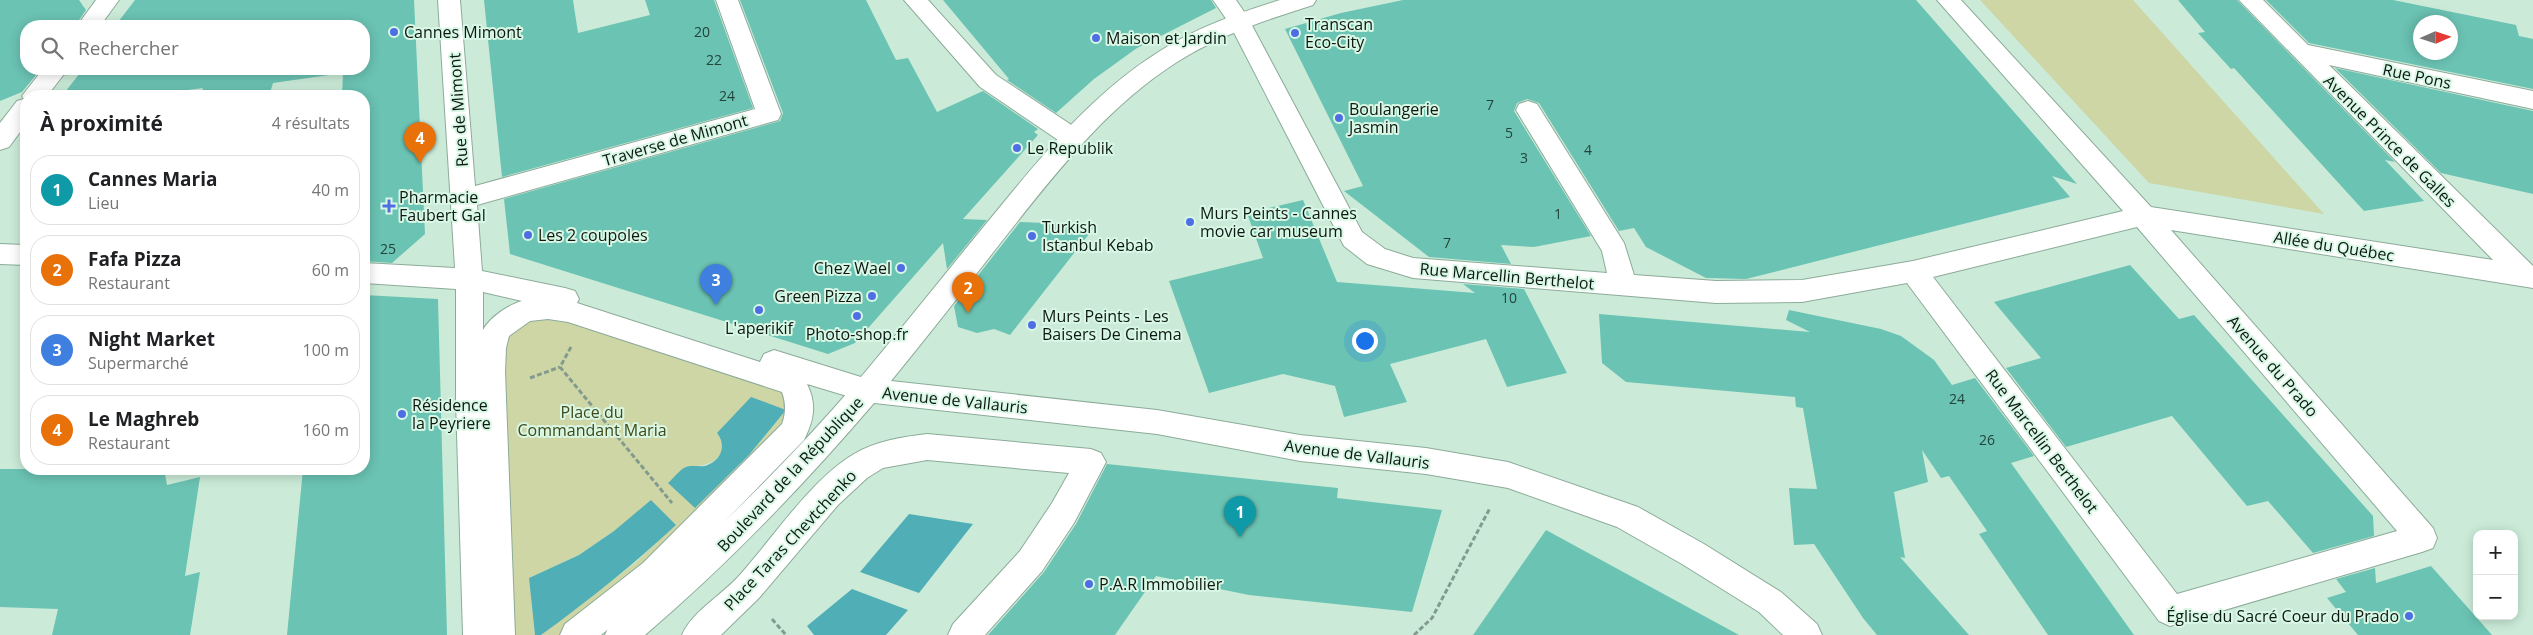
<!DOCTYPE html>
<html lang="fr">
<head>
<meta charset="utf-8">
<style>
  :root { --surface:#fff; --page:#f2f2f2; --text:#202124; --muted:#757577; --line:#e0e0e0; --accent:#4d6fe3 }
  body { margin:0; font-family:"Open Sans",sans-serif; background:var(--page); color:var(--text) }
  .controls { position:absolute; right:15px; bottom:15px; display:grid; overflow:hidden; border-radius:10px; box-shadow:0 2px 12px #0003 }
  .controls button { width:45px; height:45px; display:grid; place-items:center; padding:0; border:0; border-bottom:1px solid var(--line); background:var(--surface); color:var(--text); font:25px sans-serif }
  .compass { position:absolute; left:2413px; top:15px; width:45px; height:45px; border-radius:50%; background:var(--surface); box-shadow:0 2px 12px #0003; rotate:87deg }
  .you { position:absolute; left:1364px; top:340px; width:18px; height:18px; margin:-12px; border:4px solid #fff; border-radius:50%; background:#1a73e8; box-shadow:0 0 0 8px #1a73e833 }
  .badge { display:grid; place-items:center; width:32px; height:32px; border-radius:50%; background:var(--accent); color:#fff; font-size:16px; font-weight:700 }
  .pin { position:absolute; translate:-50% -41px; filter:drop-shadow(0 1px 2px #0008) }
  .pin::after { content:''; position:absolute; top:26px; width:18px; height:15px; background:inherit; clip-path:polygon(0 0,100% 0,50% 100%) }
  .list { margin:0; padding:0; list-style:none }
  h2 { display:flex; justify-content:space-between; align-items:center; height:65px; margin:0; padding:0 20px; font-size:21px }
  h2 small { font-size:16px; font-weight:400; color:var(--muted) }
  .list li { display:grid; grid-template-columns:32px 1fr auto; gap:15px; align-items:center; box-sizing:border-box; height:70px; margin:0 10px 10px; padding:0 10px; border:1px solid var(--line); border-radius:20px }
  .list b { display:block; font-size:19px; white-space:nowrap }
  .list p { margin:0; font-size:16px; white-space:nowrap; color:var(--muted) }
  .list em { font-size:16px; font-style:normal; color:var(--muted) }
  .icon { flex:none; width:28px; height:28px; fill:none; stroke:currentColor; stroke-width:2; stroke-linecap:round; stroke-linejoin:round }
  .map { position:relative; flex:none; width:2533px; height:635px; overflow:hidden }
  .search { position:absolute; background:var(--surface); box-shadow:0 2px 12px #0003; left:20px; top:20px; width:350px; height:55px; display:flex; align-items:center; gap:12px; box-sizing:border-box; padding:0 18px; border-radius:20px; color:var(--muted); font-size:19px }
  .panel { position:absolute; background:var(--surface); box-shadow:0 2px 12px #0003; left:20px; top:90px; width:350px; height:385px; border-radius:20px }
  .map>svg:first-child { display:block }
  .green { fill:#ced6a6; fill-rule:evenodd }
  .water { fill:#50aeb6 }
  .building { fill:#6bc3b3; fill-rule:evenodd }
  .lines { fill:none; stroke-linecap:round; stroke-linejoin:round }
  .street-casing { stroke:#8cab99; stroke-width:2 }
  .secondary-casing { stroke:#8cab99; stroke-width:2 }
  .path { stroke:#839b8d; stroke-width:3; stroke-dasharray:5 2.5; stroke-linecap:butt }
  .street { fill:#fff; fill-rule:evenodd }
  .secondary { fill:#fff; fill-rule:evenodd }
  .poi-dot { fill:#4d6fe3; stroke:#d8f8e5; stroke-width:2 }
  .labels { text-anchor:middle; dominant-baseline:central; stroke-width:4; stroke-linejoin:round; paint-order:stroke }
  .number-label { font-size:14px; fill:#24433a }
  .poi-label { font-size:16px; fill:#0d1812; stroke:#d8f8e5; text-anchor:start }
  .street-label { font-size:16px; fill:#0d1812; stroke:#d8f8e5 }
  .park-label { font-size:16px; fill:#424817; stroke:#d8f8e5 }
</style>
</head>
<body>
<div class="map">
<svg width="2533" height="635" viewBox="0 0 2533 635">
  <rect width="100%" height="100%" fill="#cbebd8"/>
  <path class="green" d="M 1980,0 L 2133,0 L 2324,214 L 2149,183 Z
    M 548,308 L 793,384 L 802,413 L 576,635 L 541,635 L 635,563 L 675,525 L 614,531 L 579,555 L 529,578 L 535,635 L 499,635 L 492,348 ZM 786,410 L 749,455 L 726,478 L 685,467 C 707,467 733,459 717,433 Z"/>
  <path class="water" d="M 751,397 L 786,410 L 749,455 L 695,508 L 668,483 C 673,479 680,469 686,467 C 691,465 699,467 705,466 C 721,461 727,446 717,433 Z
    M 651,500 L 676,525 C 633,565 588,601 541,635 L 535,635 L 529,578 L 579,555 L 614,531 Z
    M 909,514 L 973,524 L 919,593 L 860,572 Z
    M 852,589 L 908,610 L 886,635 L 814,635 L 807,626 Z"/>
  <path class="building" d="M 0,0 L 79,0 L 86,10 L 75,26 L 26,26 L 26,69 L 41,69 L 22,92 L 0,101 Z
    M 135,0 L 414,0 L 425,234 L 392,263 L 364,261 L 364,96 L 342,96 L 343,73 L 273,83 L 269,96 L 200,96 L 203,88 L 142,96 L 62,96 L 83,69 L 65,76 L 70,69 L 364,69 L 364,26 L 115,26 Z
    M 484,0 L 573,0 L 578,33 L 650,15 L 645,0 L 714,0 L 753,108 L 502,177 Z
    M 740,0 L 866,0 L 896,60 L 908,58 L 937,112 L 983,91 L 1038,129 L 1034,132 L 1038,135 L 963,219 L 987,220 L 947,269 L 943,243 L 855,343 L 828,354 L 510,254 L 504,199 L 780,121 L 783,113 Z
    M 943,0 L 1211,0 L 1216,8 L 1137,48 L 1094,79 L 1056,113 L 1007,80 L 1009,79 Z
    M 1403,0 L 1916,0 L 2077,184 L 2052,176 L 2070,197 L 1746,279 L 1706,278 L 1646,247 L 1634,228 L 1619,231 L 1539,103 L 1527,99 L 1517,103 L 1514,111 L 1591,236 L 1534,247 L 1501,245 L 1511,264 L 1429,257 L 1344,191 L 1363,186 L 1285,29 L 1341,13 Z
    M 2178,0 L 2237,0 L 2395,162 L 2385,160 L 2424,201 L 2364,211 L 2234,68 L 2231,69 L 2198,33 L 2205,32 Z
    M 2266,0 L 2393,0 L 2516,25 L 2519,36 L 2533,39 L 2533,89 L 2309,43 ZM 2420,22 L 2450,22 L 2450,52 L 2420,52 Z
    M 2335,68 L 2533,111 L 2533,194 L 2441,173 Z
    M 1303,200 L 1337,282 L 1475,293 L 1463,284 L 1524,289 L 1567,373 L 1507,387 L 1486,339 L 1390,364 L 1407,402 L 1344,417 L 1335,386 L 1283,374 L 1209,393 L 1169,281 L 1263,258 L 1247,213 Z
    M 1020,222 L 1096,225 L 1010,335 L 994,329 L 977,333 L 958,327 L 954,306 Z
    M 2130,265 L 2179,319 L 2194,315 L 2373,516 L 2374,536 L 2313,553 L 2268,501 L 2247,506 L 2172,416 L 2066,447 L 2006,368 L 2041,358 L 1994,302 Z
    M 364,295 L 438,299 L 447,635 L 287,635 L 303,469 L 364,469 Z
    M 1789,310 L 1881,329 L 1901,336 L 1934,360 L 1952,385 L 1975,378 L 2034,456 L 2011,463 L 2134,635 L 2048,635 L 1979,534 L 1987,531 L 1949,476 L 1941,478 L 1922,450 L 1928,482 L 1894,492 L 1905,558 L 1900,557 L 1969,635 L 1877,635 L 1863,618 L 1814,544 L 1794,545 L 1789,488 L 1817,489 L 1803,408 L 1796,407 L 1795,397 L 1626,382 L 1602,363 L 1599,314 L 1810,332 L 1786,320 Z
    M 1107,464 L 1338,488 L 1337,498 L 1442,510 L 1412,612 L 1249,595 L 1156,576 L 1115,635 L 988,635 L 1044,572 L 1076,524 Z
    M 0,469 L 164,469 L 167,485 L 200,477 L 185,576 L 200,572 L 190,635 L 52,635 L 58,609 L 0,607 Z
    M 1546,530 L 1739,635 L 1473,635 Z
    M 2431,566 L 2492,635 L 2358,635 L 2327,598 L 2346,592 L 2336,579 L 2375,568 L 2376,583 Z"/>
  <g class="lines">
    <g class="street-casing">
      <path id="street" d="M 96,0 L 119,0 L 100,26 L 77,26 Z
        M 438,0 L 460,0 L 475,186 L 755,109 L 716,0 L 738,0 L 781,114 L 778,120 L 477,205 L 482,271 L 565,288 L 575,291 L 579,299 L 577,303 L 760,362 L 764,354 L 774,350 L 877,382 L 881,390 L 877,398 L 867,402 L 807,384 C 817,404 814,420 804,440 L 665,583 L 601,635 L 560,635 L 565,624 L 643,563 L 782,424 C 786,413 786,403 782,392 L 568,322 L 548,319 L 530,321 L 509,336 L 506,348 L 505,372 L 515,635 L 463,635 L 456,400 L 456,289 L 364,283 L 364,263 L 455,268 ZM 483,292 L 522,301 C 508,305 490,317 483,330 Z
        M 904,0 L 928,0 L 996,75 L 1082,132 L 1085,138 L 1082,144 L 1073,147 L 1064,144 L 980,87 Z
        M 1213,0 L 1236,0 L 1247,16 L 1362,232 L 1385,249 L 1413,258 L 1607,273 L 1602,251 L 1516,110 L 1519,104 L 1528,101 L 1537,104 L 1624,243 L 1634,275 L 1716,281 L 1802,280 L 1913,261 L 2123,211 L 1937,0 L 1961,0 L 2151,207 L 2493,260 L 2239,0 L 2263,0 L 2308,45 L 2533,91 L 2533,109 L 2329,65 L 2533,266 L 2533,288 L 2171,230 L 2433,528 L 2437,538 L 2433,548 L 2422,552 L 2170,626 L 2159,621 L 1907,283 L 1802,302 L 1716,303 L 1413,278 L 1367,264 L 1344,246 L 1229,23 ZM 2137,227 L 2397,531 L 2177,594 L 1933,277 Z
        M 43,69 L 68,69 L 47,96 L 26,96 L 26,124 L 9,147 L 0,150 L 0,123 L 17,101 L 24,99 L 22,96 Z
        M 0,244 L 26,245 L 26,265 L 0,264 Z
        M 927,434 L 1091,449 L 1101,453 L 1106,462 L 1074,523 L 1042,571 L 985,635 L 948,635 L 953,624 L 1020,551 L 1052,503 L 1069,473 L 927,460 L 883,468 L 867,478 L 838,505 L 759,598 L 721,635 L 682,635 C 692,612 719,597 737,578 C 771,541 811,479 854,454 C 876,441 902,437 927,434 Z"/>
    </g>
    <g class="secondary-casing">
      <path id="secondary" d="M 1280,0 L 1316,0 L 1313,5 C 1266,20 1219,35 1177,62 C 1111,104 1062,165 1013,227 C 973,278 933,330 891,381 L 1157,410 L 1300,435 L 1426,448 L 1508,462 L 1638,507 L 1704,544 L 1781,592 L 1817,624 L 1822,635 L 1783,635 L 1759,612 L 1682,564 L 1617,527 L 1508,488 L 1426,474 L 1300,461 L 1157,434 L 874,403 C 803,486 728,564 645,635 L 605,635 L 610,624 C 698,550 780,471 856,383 C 903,327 948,270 995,213 C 1044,153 1093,93 1160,51 C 1197,27 1239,13 1280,0 Z"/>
    </g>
    <path class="path" d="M 571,347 L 560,367 L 672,503
      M 530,378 L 560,367
      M 772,619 L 786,635
      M 1414,635 L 1432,618 L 1490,508"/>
    <use href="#street" class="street"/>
    <use href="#secondary" class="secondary"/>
  </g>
  <g class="poi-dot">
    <circle cx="394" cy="32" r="5"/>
    <circle cx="1295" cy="33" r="5"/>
    <circle cx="1096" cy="38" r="5"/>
    <circle cx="1339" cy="118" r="5"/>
    <circle cx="1017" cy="148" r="5"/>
    <path d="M386.5 198.5h5v5h5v5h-5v5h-5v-5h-5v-5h5z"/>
    <circle cx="1190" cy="222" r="5"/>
    <circle cx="528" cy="235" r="5"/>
    <circle cx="1032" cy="236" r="5"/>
    <circle cx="901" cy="268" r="5"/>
    <circle cx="872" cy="296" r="5"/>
    <circle cx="759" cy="310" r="5"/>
    <circle cx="857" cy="316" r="5"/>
    <circle cx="1032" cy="325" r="5"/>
    <circle cx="402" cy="414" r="5"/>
    <circle cx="1089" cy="584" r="5"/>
    <circle cx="2409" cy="616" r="5"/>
  </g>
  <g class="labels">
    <g class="number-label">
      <text x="702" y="31">20</text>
      <text x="714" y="59">22</text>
      <text x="727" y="95">24</text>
      <text x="1490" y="104">7</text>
      <text x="1509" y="132">5</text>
      <text x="1588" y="149">4</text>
      <text x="1524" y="157">3</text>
      <text x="1558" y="213">1</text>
      <text x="1447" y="242">7</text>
      <text x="388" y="248">25</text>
      <text x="1509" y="297">10</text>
      <text x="1957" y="398">24</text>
      <text x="1987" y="439">26</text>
    </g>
    <g class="poi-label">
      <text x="1305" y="24">Transcan<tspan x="1305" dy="18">Eco-City</tspan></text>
      <text x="404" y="32">Cannes Mimont</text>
      <text x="1106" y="38">Maison et Jardin</text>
      <text x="1349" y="109">Boulangerie<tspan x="1349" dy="18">Jasmin</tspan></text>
      <text x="1027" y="148">Le Republik</text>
      <text x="399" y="197">Pharmacie<tspan x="399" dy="18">Faubert Gal</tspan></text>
      <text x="1200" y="213">Murs Peints - Cannes<tspan x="1200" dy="18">movie car museum</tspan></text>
      <text x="1042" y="227">Turkish<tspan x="1042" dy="18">Istanbul Kebab</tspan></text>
      <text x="538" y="235">Les 2 coupoles</text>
      <text x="891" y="268" text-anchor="end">Chez Wael</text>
      <text x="862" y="296" text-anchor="end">Green Pizza</text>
      <text x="1042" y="316">Murs Peints - Les<tspan x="1042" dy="18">Baisers De Cinema</tspan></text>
      <text x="759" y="328" text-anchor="middle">L'aperikif</text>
      <text x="857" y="334" text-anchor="middle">Photo-shop.fr</text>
      <text x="412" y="405">Résidence<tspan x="412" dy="18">la Peyriere</tspan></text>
      <text x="1099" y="584">P.A.R Immobilier</text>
      <text x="2399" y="616" text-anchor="end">Église du Sacré Coeur du Prado</text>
    </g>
    <g class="street-label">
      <text transform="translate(2417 76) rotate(12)">Rue Pons</text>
      <text transform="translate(458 110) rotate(-94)">Rue de Mimont</text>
      <text transform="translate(675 140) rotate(-16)">Traverse de Mimont</text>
      <text transform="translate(2390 141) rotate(45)">Avenue Prince de Galles</text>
      <text transform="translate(2334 246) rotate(9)">Allée du Québec</text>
      <text transform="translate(1507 276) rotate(5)">Rue Marcellin Berthelot</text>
      <text transform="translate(2273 366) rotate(49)">Avenue du Prado</text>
      <text transform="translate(955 400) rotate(6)">Avenue de Vallauris</text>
      <text transform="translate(2042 441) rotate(53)">Rue Marcellin Berthelot</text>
      <text transform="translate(1357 454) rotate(7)">Avenue de Vallauris</text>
      <text transform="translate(790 474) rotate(-47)">Boulevard de la République</text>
      <text transform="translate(790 540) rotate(-47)">Place Taras Chevtchenko</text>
    </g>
    <g class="park-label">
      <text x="592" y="412">Place du<tspan x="592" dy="18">Commandant Maria</tspan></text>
    </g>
  </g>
</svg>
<div class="controls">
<button>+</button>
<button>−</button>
</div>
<svg class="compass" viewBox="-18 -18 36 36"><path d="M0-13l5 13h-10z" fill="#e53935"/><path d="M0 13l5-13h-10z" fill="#757577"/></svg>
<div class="you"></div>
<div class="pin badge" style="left:1240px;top:537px;background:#0f9aa8">1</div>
<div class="pin badge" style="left:968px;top:313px;background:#e8710a">2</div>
<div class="pin badge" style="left:716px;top:305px;background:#3f7fe0">3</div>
<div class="pin badge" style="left:420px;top:163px;background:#e8710a">4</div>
<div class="search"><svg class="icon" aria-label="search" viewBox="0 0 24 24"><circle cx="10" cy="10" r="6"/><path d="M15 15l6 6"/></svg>Rechercher</div>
<section class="panel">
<h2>À proximité<small>4 résultats</small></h2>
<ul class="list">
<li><span class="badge" style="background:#0f9aa8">1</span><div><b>Cannes Maria</b><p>Lieu</p></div><em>40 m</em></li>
<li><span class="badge" style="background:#e8710a">2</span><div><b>Fafa Pizza</b><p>Restaurant</p></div><em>60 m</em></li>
<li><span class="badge" style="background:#3f7fe0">3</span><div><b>Night Market</b><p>Supermarché</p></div><em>100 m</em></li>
<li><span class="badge" style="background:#e8710a">4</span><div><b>Le Maghreb</b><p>Restaurant</p></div><em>160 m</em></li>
</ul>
</section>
</div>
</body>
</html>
